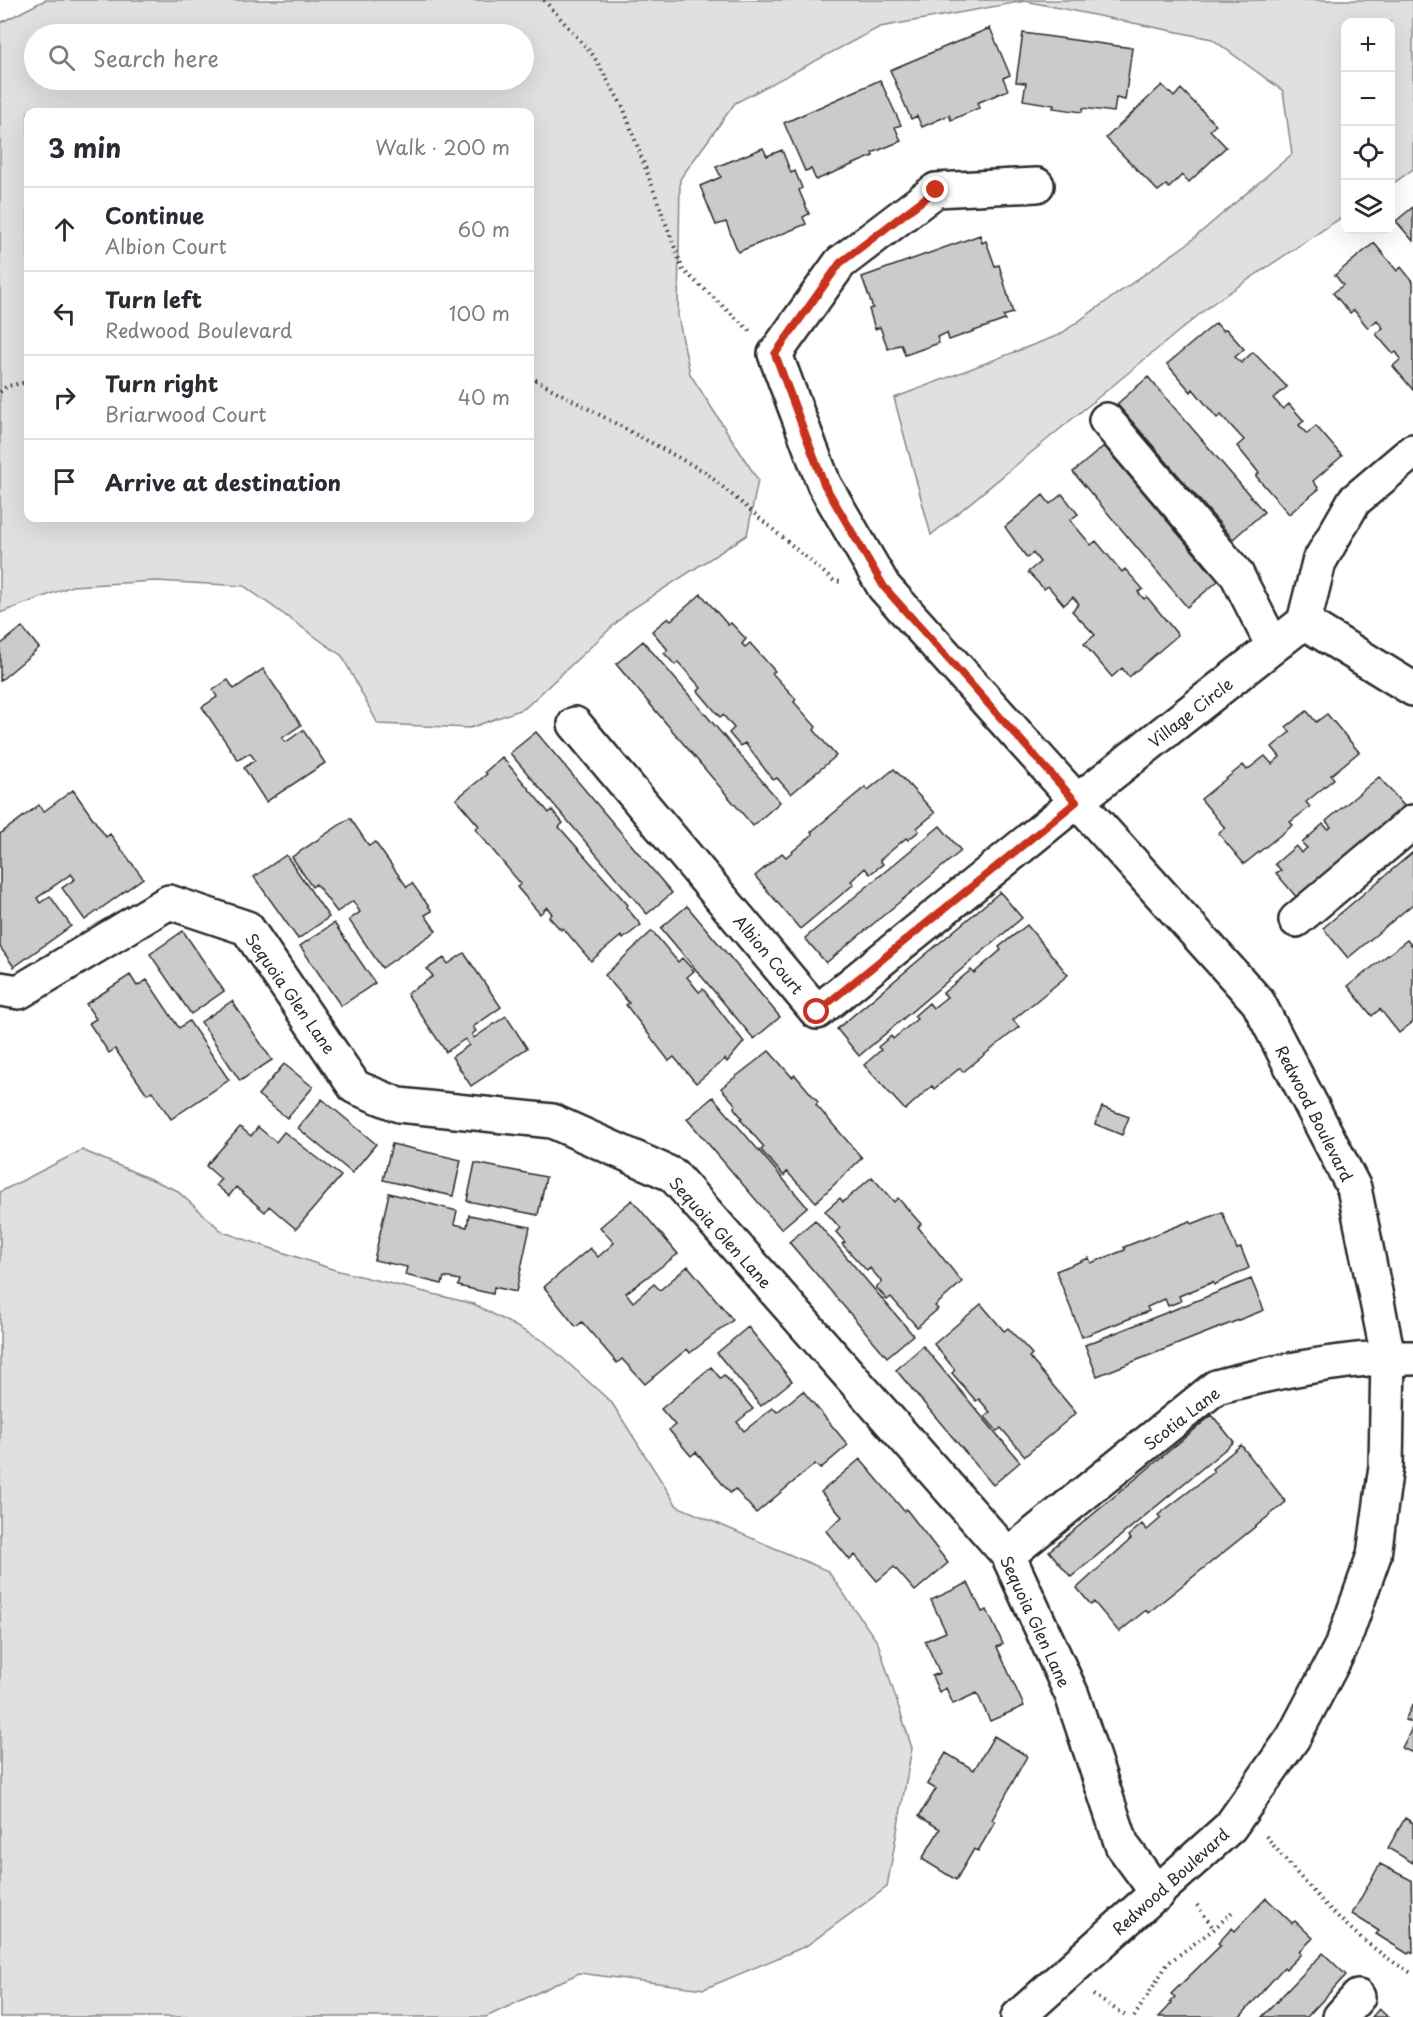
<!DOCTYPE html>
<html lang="en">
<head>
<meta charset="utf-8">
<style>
  :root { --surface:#fff; --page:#f7f7f7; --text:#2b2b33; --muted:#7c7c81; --line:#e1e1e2 }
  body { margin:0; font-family:"Playpen Sans",sans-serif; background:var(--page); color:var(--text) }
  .controls { position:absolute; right:18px; top:18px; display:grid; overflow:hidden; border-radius:12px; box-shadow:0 6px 24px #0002 }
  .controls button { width:54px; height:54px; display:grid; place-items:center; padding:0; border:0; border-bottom:2px solid var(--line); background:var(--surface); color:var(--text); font:30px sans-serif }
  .stop { position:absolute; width:18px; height:18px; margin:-14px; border:4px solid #c8321e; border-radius:50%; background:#fff }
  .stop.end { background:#c8321e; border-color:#fff; box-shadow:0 2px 6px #0008 }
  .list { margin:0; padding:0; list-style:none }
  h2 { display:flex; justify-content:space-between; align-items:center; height:78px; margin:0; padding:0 24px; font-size:26px }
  h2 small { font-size:20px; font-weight:400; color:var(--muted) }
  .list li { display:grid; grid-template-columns:39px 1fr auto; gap:18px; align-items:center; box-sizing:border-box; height:84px; padding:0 24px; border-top:2px solid var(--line) }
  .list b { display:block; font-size:22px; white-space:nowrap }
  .list p { margin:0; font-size:20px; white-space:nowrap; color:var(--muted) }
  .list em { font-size:20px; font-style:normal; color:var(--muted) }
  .icon { flex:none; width:33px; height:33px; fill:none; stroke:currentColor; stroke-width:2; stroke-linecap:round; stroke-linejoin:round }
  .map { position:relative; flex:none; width:1413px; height:2017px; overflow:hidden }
  .search { position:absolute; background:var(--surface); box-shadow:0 6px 24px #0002; left:24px; top:24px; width:510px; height:66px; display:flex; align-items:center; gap:15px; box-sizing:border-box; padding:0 21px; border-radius:33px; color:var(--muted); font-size:22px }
  .panel { position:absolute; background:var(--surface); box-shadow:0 6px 24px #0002; left:24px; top:108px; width:510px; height:414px; border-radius:12px }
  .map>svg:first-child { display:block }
  .green { fill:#e0e0e0; stroke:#868686; stroke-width:1.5; fill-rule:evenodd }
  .building { fill:#cbcbcb; stroke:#2b2b2b; stroke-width:1.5 }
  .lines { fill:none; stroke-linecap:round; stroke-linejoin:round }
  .minor-casing { stroke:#2b2b2b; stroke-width:38 }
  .path { stroke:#2b2b2b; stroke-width:4; stroke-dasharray:1.5 4.5; stroke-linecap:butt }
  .minor { stroke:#fff; stroke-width:33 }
  .route { stroke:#c8321e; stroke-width:8 }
  .labels { text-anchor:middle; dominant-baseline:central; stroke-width:4.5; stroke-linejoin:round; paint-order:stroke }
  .street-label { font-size:16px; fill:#2b2b2b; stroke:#fff }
</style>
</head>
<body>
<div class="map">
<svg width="1413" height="2017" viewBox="0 0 1413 2017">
  <rect width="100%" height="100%" fill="#fff"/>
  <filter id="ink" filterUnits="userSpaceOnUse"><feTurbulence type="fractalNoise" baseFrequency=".0167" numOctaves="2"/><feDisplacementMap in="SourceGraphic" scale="12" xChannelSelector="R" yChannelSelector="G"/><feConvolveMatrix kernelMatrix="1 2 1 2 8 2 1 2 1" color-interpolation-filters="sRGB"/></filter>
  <g filter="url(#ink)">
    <path class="green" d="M 45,0 L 1413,0 L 1413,169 L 1391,185 L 1390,22 L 1346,22 L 1345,215 L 1212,304 L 931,535 L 894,398 L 1059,335 L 1187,244 L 1292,154 L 1283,91 L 1212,39 L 1025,1 L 880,27 L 735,103 L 680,179 L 678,316 L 690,374 L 758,480 L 747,535 L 629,611 L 525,708 L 470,728 L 378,724 L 342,656 L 244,586 L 156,581 L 72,586 L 0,613 L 0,23 ZM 34,34 L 524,34 L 524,80 L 34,80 ZM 28,112 L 530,112 L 530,518 L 28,518 Z
      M 82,1150 L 176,1190 L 223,1232 L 335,1270 L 474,1304 L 545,1342 L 612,1403 L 677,1506 L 828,1571 L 878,1643 L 912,1748 L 887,1887 L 806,1946 L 704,1989 L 579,1973 L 486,2017 L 0,2017 L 0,1192 Z"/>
    <path class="building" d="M 990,28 L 1010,75 L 1003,78 L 1008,90 L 977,103 L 979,108 L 951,120 L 949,115 L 922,127 L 917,116 L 911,119 L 890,70 Z
      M 1023,33 L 1132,48 L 1125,100 L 1116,98 L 1114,112 L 1083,108 L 1082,112 L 1053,108 L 1054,105 L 1023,100 L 1026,83 L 1016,82 Z
      M 880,80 L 901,125 L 895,127 L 901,141 L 872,153 L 873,156 L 816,180 L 811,169 L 805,171 L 784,123 Z
      M 1162,85 L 1174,97 L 1181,89 L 1216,125 L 1210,130 L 1226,147 L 1189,182 L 1182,175 L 1169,188 L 1166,185 L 1158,191 L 1106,138 Z
      M 763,148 L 767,156 L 782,150 L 791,173 L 795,171 L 802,188 L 799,190 L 809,214 L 803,217 L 806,224 L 738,252 L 726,222 L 716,225 L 700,186 L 721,177 L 716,167 Z
      M 1413,207 L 1413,241 L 1396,221 Z
      M 980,235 L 982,243 L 986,241 L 995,266 L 999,265 L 1013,313 L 1003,316 L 1005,320 L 949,340 L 947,333 L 937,337 L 939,343 L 905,355 L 901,344 L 888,349 L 880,327 L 875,329 L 869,309 L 873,308 L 862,277 Z
      M 1374,243 L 1397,271 L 1401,267 L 1413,282 L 1413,390 L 1393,366 L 1401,359 L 1396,352 L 1393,354 L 1376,334 L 1383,328 L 1377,320 L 1368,328 L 1354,310 L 1350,313 L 1333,293 L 1343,285 L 1335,275 Z
      M 1216,323 L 1223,331 L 1226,329 L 1244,349 L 1235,357 L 1241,363 L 1253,352 L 1287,387 L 1273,398 L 1283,409 L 1289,404 L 1304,421 L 1299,425 L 1307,434 L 1316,426 L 1342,456 L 1313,481 L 1319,489 L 1289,514 L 1256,476 L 1259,473 L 1237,446 L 1244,440 L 1221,415 L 1217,418 L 1193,389 L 1191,392 L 1167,364 Z
      M 1148,377 L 1264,512 L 1233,539 L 1117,404 Z
      M 1104,446 L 1218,581 L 1187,607 L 1073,472 Z
      M 1062,494 L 1078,514 L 1070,520 L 1091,545 L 1096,541 L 1122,572 L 1125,569 L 1143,589 L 1138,592 L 1144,599 L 1147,597 L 1178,635 L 1129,677 L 1122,668 L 1112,677 L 1084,644 L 1095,635 L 1072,611 L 1079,604 L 1073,597 L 1064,605 L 1048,586 L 1044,589 L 1028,572 L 1040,562 L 1033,553 L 1027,558 L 1005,527 L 1043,495 L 1050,504 Z
      M 701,594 L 728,625 L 731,623 L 746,639 L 742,644 L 745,647 L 750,643 L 775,671 L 772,673 L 796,699 L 794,702 L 816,727 L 814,730 L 836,756 L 791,794 L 777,778 L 773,780 L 745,743 L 740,746 L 729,733 L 734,728 L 723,715 L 720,717 L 698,691 L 701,688 L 678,662 L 675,665 L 664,653 L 668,650 L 652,631 L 668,618 L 671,620 Z
      M 22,627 L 39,648 L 0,681 L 0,645 Z
      M 643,641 L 780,802 L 753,826 L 616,664 Z
      M 263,669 L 301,725 L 282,738 L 286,742 L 303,730 L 325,763 L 266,802 L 244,768 L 255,760 L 250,753 L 238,760 L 202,707 L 217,697 L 213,690 L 228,680 L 234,689 Z
      M 1307,711 L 1316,722 L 1327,714 L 1359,752 L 1331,775 L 1334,779 L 1306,802 L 1310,807 L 1290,822 L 1293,825 L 1244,864 L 1218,833 L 1225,828 L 1201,799 L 1243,765 L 1247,770 L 1265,756 L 1272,764 L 1280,757 L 1272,747 L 1290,732 L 1286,727 Z
      M 536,732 L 672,893 L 647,914 L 510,753 Z
      M 502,757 L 549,813 L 552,810 L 563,823 L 559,827 L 628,905 L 626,907 L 641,925 L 623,939 L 621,936 L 591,961 L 563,928 L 561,930 L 549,917 L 552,914 L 547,907 L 540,914 L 517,887 L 521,884 L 475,829 L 479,826 L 456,799 L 487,774 L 485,772 Z
      M 894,769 L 935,813 L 917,828 L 919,831 L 908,840 L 906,838 L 880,860 L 883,864 L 870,874 L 865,868 L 851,881 L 854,884 L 800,929 L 755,876 L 782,853 L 786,857 L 813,834 L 811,832 L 865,787 L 868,790 Z
      M 1379,777 L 1405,807 L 1298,899 L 1276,873 L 1281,870 L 1275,864 L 1296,846 L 1301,853 L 1307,848 L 1302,843 L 1323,824 L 1328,829 L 1331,827 L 1326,821 Z
      M 73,790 L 106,837 L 110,834 L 143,878 L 85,920 L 62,888 L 75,879 L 71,874 L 37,898 L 40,903 L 50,896 L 71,926 L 14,967 L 0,947 L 0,834 L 39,805 L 43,812 Z
      M 350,818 L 369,846 L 375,842 L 407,887 L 412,883 L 432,911 L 425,915 L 436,931 L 382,968 L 349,920 L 360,912 L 353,901 L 337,912 L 316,884 L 312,887 L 292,857 Z
      M 940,826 L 961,851 L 826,963 L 805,938 Z
      M 1413,852 L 1413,904 L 1348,958 L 1323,928 Z
      M 286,855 L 329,917 L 298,939 L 254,877 Z
      M 1000,892 L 1022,918 L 859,1056 L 837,1029 Z
      M 687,906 L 780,1017 L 754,1039 L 661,928 Z
      M 334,923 L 375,983 L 341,1006 L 300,946 Z
      M 1027,925 L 1068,975 L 1013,1020 L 1019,1027 L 963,1072 L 960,1068 L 934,1089 L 932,1086 L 905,1110 L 864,1065 L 881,1050 L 878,1047 L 891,1036 L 893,1039 L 917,1019 L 914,1016 L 929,1003 L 933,1008 L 947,997 L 943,993 L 971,970 L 974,973 L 1001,950 L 999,947 Z
      M 183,931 L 224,991 L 191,1014 L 150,954 Z
      M 652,931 L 678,962 L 682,958 L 694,971 L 687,977 L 699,992 L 703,989 L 744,1042 L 727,1062 L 725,1059 L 696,1083 L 674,1057 L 669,1061 L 626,1005 L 629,1003 L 605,975 Z
      M 1407,940 L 1411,945 L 1413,943 L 1413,1022 L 1399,1033 L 1380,1009 L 1372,1016 L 1348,986 Z
      M 464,953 L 501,1007 L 473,1027 L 476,1031 L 472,1034 L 474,1038 L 506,1016 L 527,1048 L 471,1086 L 452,1057 L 469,1045 L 465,1039 L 446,1052 L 407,994 L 433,976 L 427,969 L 444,958 L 448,964 Z
      M 130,975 L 137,986 L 147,980 L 179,1028 L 189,1021 L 229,1080 L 171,1119 L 152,1091 L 147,1094 L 115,1049 L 109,1053 L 89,1023 L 96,1019 L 86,1004 Z
      M 232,1001 L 272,1060 L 240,1081 L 201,1022 Z
      M 769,1051 L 792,1077 L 795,1075 L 818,1102 L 816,1105 L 862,1158 L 816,1202 L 787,1172 L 784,1176 L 761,1150 L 764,1147 L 740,1119 L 742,1118 L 734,1108 L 736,1105 L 721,1088 Z
      M 284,1064 L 313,1087 L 287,1118 L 258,1095 Z
      M 713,1097 L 807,1207 L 781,1229 L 687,1119 Z
      M 322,1099 L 376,1144 L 352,1173 L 298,1128 Z
      M 1102,1107 L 1129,1117 L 1122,1135 L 1095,1124 Z
      M 240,1127 L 251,1136 L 258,1127 L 276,1142 L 284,1132 L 341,1176 L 296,1229 L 269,1206 L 265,1212 L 236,1187 L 229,1196 L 216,1185 L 221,1179 L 206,1166 Z
      M 392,1144 L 461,1160 L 453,1196 L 383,1180 Z
      M 475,1163 L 546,1177 L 538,1215 L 467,1201 Z
      M 872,1177 L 894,1202 L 898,1198 L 921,1224 L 918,1227 L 962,1282 L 935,1306 L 938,1309 L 917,1327 L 891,1297 L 887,1300 L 876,1287 L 882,1282 L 870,1268 L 867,1271 L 842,1244 L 845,1242 L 836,1232 L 840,1228 L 825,1211 L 840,1198 L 843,1202 Z
      M 389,1193 L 457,1211 L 454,1224 L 467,1227 L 469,1215 L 530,1227 L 516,1292 L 494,1287 L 493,1294 L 458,1286 L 460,1280 L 444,1277 L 442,1284 L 405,1275 L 407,1267 L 374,1260 Z
      M 632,1200 L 678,1254 L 626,1293 L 633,1302 L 654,1284 L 660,1290 L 688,1266 L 733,1320 L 690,1353 L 687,1349 L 645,1384 L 622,1359 L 617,1363 L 582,1322 L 576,1327 L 544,1287 L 590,1248 L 598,1257 L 614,1243 L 600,1227 Z
      M 1222,1212 L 1237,1249 L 1241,1248 L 1249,1268 L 1214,1285 L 1213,1282 L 1179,1296 L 1181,1301 L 1168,1306 L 1165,1299 L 1147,1307 L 1149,1311 L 1082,1337 L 1056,1271 L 1089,1258 L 1091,1263 L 1125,1250 L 1124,1247 L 1190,1221 L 1192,1224 Z
      M 815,1220 L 913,1335 L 887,1357 L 789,1242 Z
      M 1251,1279 L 1264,1310 L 1097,1376 L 1085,1345 Z
      M 981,1304 L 1004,1331 L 1008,1328 L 1032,1354 L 1029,1357 L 1076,1413 L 1025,1456 L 1001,1428 L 997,1431 L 985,1417 L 990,1412 L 979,1399 L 976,1401 L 952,1373 L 955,1370 L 934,1344 Z
      M 748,1327 L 792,1381 L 761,1406 L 717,1353 Z
      M 923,1346 L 1020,1462 L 993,1485 L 896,1370 Z
      M 711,1367 L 720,1378 L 724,1375 L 753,1409 L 737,1422 L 744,1431 L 773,1408 L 777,1412 L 803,1391 L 848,1445 L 820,1469 L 815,1464 L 756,1513 L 735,1489 L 730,1493 L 696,1452 L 691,1456 L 669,1430 L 675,1425 L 661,1409 Z
      M 1212,1415 L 1234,1442 L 1071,1577 L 1049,1551 Z
      M 1241,1445 L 1286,1502 L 1148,1613 L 1146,1610 L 1119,1632 L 1094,1602 L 1091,1605 L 1077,1588 L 1131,1539 L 1128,1536 L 1142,1524 L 1147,1530 L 1161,1518 L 1158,1515 L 1214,1472 L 1212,1469 Z
      M 860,1459 L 904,1511 L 906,1509 L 948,1563 L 915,1591 L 894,1567 L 877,1581 L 855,1555 L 850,1560 L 826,1531 L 842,1517 L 821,1492 Z
      M 968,1583 L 982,1612 L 987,1610 L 1003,1644 L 997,1647 L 1024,1706 L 990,1721 L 977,1693 L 953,1704 L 946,1688 L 939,1692 L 932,1676 L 940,1673 L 925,1641 L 946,1632 L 931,1600 Z
      M 1413,1704 L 1413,1723 L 1405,1720 Z
      M 1413,1726 L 1413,1753 L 1402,1748 Z
      M 994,1736 L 1027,1756 L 992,1820 L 995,1822 L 978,1851 L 974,1849 L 956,1880 L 922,1859 L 940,1829 L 919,1816 L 936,1789 L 927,1784 L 946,1753 L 974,1770 Z
      M 1405,1818 L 1413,1823 L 1413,1863 L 1388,1848 Z
      M 1380,1864 L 1411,1880 L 1413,1953 L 1410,1951 L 1408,1954 L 1376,1934 L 1379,1931 L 1352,1914 Z
      M 1266,1898 L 1292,1923 L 1295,1921 L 1313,1938 L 1299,1952 L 1301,1954 L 1286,1969 L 1284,1967 L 1240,2017 L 1159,2017 L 1172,2003 L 1170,2002 L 1175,1997 L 1171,1994 L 1221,1945 L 1218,1943 L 1232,1928 L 1235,1931 Z
      M 1323,1953 L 1346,1975 L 1307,2017 L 1262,2017 Z
      M 1379,2009 L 1388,2017 L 1372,2017 Z"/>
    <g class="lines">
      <g class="minor-casing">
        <path id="minor" d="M 1106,420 L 1236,573 L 1273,646
          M 1304,622 L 1413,689
          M 575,724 L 817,1012 L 1076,802 L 1304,622 L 1319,562 L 1354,501 L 1413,451
          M 1296,920 L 1413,822
          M 0,989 L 19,992 L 169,902 L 247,928 L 355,1087 L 399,1105 L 552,1121 L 673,1175 L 1008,1555 L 1072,1695 L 1122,1845 L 1158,1894
          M 1008,1555 L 1216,1387 C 1273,1372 1355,1355 1413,1358
          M 1018,2017 L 1230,1827 L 1293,1738 L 1343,1643 L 1374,1555 L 1386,1466 L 1388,1356 L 1354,1188 L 1258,1002 L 884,587 L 824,484 L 775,354 L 840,263 L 936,190 L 1037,185
          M 1340,2017 L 1358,1997"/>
      </g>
      <path class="path" d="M 544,0 L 593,55 L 623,107 L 683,270 L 750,331
        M 530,377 L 705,472 L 834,581 L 841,582
        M 0,392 L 7,386 L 28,382
        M 1266,1836 C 1308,1888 1354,1941 1413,1974
        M 1197,1905 L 1214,1929
        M 1093,1995 L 1128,2017
        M 1134,2017 L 1168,1963 L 1214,1929 L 1232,1912"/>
      <use href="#minor" class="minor"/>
    </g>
  </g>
  <g class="lines" filter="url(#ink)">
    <path class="route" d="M 817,1012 L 1076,802 L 884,587 L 824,484 L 775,354 L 840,263 L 936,190"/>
  </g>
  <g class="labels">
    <g class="street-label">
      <text transform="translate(1190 712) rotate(-38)">Village Circle</text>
      <text transform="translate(769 954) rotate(50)">Albion Court</text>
      <text transform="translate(291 993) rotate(55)">Sequoia Glen Lane</text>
      <text transform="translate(1315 1113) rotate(63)">Redwood Boulevard</text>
      <text transform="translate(721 1232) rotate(48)">Sequoia Glen Lane</text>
      <text transform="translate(1181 1418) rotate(-38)">Scotia Lane</text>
      <text transform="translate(1036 1621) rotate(65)">Sequoia Glen Lane</text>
      <text transform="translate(1170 1881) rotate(-42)">Redwood Boulevard</text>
    </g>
  </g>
</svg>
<div class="controls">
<button>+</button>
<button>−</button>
<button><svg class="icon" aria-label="locate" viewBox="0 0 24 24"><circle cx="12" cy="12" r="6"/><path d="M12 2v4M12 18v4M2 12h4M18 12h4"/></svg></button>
<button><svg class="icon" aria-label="layers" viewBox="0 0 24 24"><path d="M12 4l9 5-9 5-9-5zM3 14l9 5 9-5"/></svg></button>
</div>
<div class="stop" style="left:817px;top:1012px"></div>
<div class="stop end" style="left:936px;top:190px"></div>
<div class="search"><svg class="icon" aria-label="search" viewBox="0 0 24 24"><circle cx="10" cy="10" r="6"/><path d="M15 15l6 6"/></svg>Search here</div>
<section class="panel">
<h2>3 min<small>Walk · 200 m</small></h2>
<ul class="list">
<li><svg class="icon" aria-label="ahead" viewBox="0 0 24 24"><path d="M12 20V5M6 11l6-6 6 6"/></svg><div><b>Continue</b><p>Albion Court</p></div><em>60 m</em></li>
<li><svg class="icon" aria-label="left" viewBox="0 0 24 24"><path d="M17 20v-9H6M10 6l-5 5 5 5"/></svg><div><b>Turn left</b><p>Redwood Boulevard</p></div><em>100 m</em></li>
<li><svg class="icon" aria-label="right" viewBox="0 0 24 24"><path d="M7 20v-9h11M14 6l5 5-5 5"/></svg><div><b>Turn right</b><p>Briarwood Court</p></div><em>40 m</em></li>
<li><svg class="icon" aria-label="arrive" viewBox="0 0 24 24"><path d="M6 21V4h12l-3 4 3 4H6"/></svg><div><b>Arrive at destination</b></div></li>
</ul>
</section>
</div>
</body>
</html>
